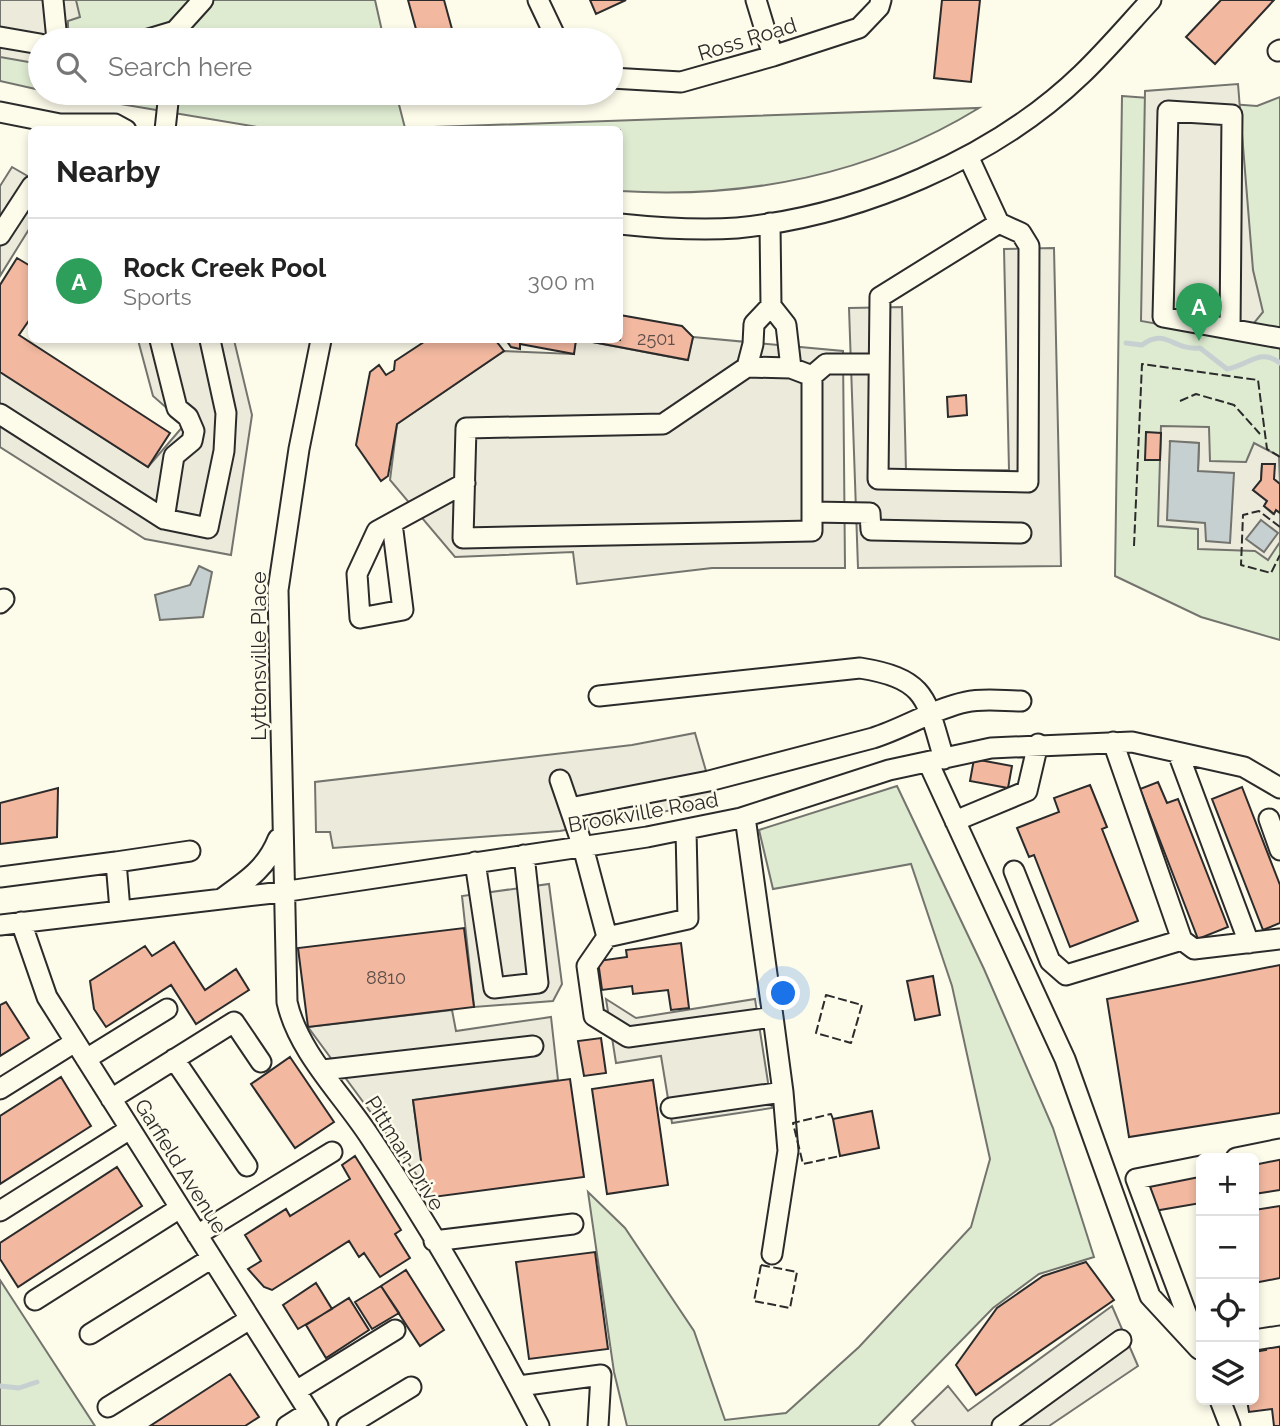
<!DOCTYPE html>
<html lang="en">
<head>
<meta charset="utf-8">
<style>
  :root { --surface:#fff; --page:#f6f6f6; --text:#222; --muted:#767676; --line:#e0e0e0; --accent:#c62828 }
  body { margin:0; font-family:Raleway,sans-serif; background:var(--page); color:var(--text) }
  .controls { position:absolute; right:21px; bottom:21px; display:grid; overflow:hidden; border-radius:10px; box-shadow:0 4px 10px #0003 }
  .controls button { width:63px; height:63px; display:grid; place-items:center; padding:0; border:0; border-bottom:2px solid var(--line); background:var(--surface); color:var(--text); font:35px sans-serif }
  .you { position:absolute; left:784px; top:994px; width:24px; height:24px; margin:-18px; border:5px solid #fff; border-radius:50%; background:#1a73e8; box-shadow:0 0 0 10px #1a73e833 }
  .badge { display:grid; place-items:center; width:46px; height:46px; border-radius:50%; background:var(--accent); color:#fff; font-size:23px; font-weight:700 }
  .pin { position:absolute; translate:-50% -58px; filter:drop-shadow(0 2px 4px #0008) }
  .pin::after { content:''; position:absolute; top:37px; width:24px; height:21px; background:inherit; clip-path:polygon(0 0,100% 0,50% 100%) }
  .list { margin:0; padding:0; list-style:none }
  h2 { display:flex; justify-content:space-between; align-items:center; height:91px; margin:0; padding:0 28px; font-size:30px }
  h2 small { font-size:23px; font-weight:400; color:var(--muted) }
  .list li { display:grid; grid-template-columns:46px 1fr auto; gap:21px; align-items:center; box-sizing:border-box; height:126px; padding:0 28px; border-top:2px solid var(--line) }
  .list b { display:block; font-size:26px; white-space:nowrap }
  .list p { margin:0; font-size:23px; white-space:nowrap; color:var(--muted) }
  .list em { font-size:23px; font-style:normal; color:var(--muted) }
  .icon { flex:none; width:38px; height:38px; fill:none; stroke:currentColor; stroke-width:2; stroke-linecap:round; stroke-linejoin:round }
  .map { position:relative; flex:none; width:1280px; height:1426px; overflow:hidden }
  .search { position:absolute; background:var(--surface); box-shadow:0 4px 10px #0003; left:28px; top:28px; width:595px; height:77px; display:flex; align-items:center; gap:18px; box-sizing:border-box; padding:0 24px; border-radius:38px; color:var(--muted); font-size:26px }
  .panel { position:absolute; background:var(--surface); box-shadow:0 4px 10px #0003; left:28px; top:126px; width:595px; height:217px; border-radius:10px }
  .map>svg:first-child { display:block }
  .green { fill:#deebd1; stroke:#74746e; stroke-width:2 }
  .parking { fill:#eceadb; stroke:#74746e; stroke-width:2; fill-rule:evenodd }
  .water { fill:#c7d0d0; stroke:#74746e; stroke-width:2 }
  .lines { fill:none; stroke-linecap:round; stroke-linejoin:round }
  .stream { stroke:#c7d0d0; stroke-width:5 }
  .building { fill:#f2b8a0; stroke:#2b2b2b; stroke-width:2 }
  .minor-casing { stroke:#2b2b2b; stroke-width:23 }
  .minor { stroke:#fdfbea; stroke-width:19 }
  .fence { stroke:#2b2b2b; stroke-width:2; stroke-dasharray:9 3.5; stroke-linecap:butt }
  .labels { text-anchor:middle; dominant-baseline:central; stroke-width:5; stroke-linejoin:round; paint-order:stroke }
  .number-label { font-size:18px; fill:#5d4e48 }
  .street-label { font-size:21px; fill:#2b2b2b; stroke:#fdfbea }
</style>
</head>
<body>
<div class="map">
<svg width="1280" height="1426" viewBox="0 0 1280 1426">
  <rect width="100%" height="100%" fill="#fdfbea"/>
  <path class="green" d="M 0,0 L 375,0 L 384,40 L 40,40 L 40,90 L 0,81 Z
    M 55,93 L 396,93 L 405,128 L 979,108 C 870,175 746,199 620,191 L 620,130 L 269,129 Z
    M 1122,96 L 1257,106 L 1280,97 L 1280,640 L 1201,617 L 1115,576 Z
    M 897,786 L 984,969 L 1053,1128 L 1094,1257 L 1039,1274 L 993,1308 L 878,1426 L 627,1426 L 614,1372 L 588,1192 L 625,1228 L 694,1331 L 725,1420 L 786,1413 L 859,1347 L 971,1227 L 990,1159 L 952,986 L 911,864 L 773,889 L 759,830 Z
    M 0,1280 L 95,1426 L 0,1426 Z"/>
  <path class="parking" d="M 0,0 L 76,0 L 80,17 L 68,21 L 68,28 L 85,40 L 40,40 L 40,64 L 0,57 Z
    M 1238,84 L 1253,270 L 1263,312 L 1241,339 L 1141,321 L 1145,91 Z
    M 12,167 L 31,178 L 31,226 L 0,276 L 0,186 Z
    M 1054,248 L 1061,566 L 858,568 L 849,308 L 902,307 L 906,471 L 1009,470 L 1004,249 Z
    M 693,337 L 843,351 L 845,568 L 712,568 L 577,584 L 573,552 L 455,557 L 390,480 L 397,424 L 504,351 L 573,354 L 576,340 L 582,340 L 687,360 Z
    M 138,340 L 234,340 L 252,415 L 231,555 L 145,539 L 0,447 L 0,371 L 148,467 L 185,424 L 153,396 Z
    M 1161,426 L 1209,427 L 1210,461 L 1246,462 L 1254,443 L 1279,456 L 1280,484 L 1274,479 L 1274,464 L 1262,464 L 1261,480 L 1253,490 L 1267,501 L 1264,506 L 1273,514 L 1276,510 L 1280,513 L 1280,542 L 1268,560 L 1255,551 L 1198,549 L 1198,529 L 1158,526 ZM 1170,442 L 1199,443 L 1198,471 L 1230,543 L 1205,523 Z
    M 695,733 L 715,802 L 560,831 L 333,848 L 330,832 L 316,832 L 315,782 L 632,745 Z
    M 549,884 L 562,984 L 553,1001 L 474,1007 L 462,896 Z
    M 606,999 L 636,1018 L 755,999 L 772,1108 L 672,1123 L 661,1056 L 616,1063 Z
    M 452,1010 L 456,1031 L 551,1017 L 558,1080 L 413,1100 L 425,1186 L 308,1027 Z
    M 1112,1306 L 1138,1366 L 1049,1426 L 916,1426 L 912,1421 L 948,1386 L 968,1411 Z"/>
  <path class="water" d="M 1170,441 L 1199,443 L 1198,471 L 1234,473 L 1230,543 L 1206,541 L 1205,523 L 1167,520 Z
    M 1261,520 L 1278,533 L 1264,552 L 1246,539 Z
    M 199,566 L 212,572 L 203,617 L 160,620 L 155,595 L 190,585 Z"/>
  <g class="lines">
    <path class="stream" d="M 1126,343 L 1142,345 C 1166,327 1173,351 1200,348 L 1227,369 C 1248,366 1260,347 1280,363
      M 0,1386 L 19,1388 L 37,1382"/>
  </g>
  <path class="building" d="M 408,0 L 444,0 L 455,40 L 419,40 Z
    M 590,0 L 626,0 L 596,14 Z
    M 942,0 L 980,0 L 971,82 L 934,78 Z
    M 1221,0 L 1274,0 L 1215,64 L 1186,37 Z
    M 17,258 L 32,267 L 32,316 L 19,335 L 170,433 L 148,467 L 0,372 L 0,285 Z
    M 620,315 L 682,326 L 693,337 L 688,360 L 582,340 L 620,340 Z
    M 427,340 L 501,340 L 497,342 L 504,351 L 397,424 L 388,476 L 381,481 L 356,445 L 370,372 L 379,365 L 386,375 L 394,370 L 395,361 Z
    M 506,340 L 576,340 L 574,354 L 520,344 L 520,349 L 511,347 Z
    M 966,395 L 967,415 L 948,417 L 947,397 Z
    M 1146,432 L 1161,433 L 1160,460 L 1145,460 Z
    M 1262,464 L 1275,464 L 1274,479 L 1280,484 L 1280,513 L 1276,510 L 1274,514 L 1264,506 L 1267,501 L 1253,490 L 1261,480 Z
    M 974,759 L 1012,766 L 1008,788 L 970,781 Z
    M 1158,782 L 1167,803 L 1178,799 L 1228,927 L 1198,939 L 1140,789 Z
    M 1090,785 L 1107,827 L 1102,829 L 1138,921 L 1070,947 L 1034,855 L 1029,857 L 1017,828 L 1059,812 L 1054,798 Z
    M 1242,787 L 1280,885 L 1280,923 L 1263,930 L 1212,799 Z
    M 58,788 L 57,837 L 0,844 L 0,803 Z
    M 464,928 L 474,1007 L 308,1027 L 298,948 Z
    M 174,942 L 205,990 L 236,969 L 249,990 L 196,1024 L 171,985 L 106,1027 L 94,1009 L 90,981 L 145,946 L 152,956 Z
    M 681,943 L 689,1008 L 671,1010 L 668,990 L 633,994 L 632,986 L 602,990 L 598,961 L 627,957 L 626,950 Z
    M 1280,965 L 1280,1113 L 1129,1137 L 1107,999 Z
    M 933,976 L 940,1015 L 915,1020 L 907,981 Z
    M 6,1002 L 29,1038 L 0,1056 L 0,1005 Z
    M 601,1038 L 606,1073 L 584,1076 L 578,1041 Z
    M 290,1057 L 334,1122 L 295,1148 L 251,1084 Z
    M 61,1077 L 91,1126 L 0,1184 L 0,1116 Z
    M 570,1079 L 584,1177 L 426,1198 L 413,1100 Z
    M 653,1080 L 668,1185 L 607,1194 L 592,1089 Z
    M 872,1111 L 879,1148 L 840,1156 L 833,1119 Z
    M 355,1156 L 401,1230 L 395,1234 L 410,1258 L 380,1277 L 364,1253 L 359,1257 L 349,1241 L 272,1290 L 264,1287 L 248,1269 L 261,1261 L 245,1235 L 286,1209 L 290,1216 L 350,1179 L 342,1165 Z
    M 1280,1157 L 1280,1190 L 1254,1194 L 1254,1161 Z
    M 117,1167 L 142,1206 L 18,1287 L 0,1259 L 0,1243 Z
    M 1201,1170 L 1201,1203 L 1154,1211 L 1149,1178 Z
    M 1280,1206 L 1280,1278 L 1254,1283 L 1254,1210 Z
    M 595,1252 L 608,1349 L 529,1359 L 516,1262 Z
    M 1086,1262 L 1114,1300 L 976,1395 L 956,1365 L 997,1308 L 1043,1276 Z
    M 406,1270 L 444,1330 L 420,1346 L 381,1286 Z
    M 316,1283 L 332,1309 L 298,1329 L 283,1305 Z
    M 381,1286 L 399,1313 L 372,1329 L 355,1302 Z
    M 349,1298 L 369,1330 L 326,1358 L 306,1325 Z
    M 1280,1332 L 1280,1426 L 1274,1426 L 1272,1409 L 1249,1412 L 1247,1400 L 1254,1400 L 1254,1352 L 1266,1350 L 1264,1334 Z
    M 230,1374 L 259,1417 L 245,1426 L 150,1426 Z"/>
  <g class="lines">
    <g class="minor-casing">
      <path id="minor" d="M 53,0 L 57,40
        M 538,0 L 557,40
        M 756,0 L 773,56
        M 0,37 L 40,44
        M 145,40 L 175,31
        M 174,40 L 175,31 L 203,0
        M 1278,51 L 1280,50
        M 611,78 L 681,82 L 773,56 L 859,28 L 879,7 L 881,0
        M 0,112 L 60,124 L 115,124 L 126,130
        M 165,130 L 169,93
        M 968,156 L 999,223
        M 770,223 L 771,306 L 786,325 L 791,368
        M 999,223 L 1021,233 L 1029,246 L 1028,482 L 878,479 L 880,297 Z
        M 620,224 C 658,228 698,231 737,228 C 858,216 994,159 1082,74 C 1106,51 1128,25 1151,0
        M 0,235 L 32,186
        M 1230,329 L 1232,115 L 1168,111 L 1163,317 L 1280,338
        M 160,340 L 177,408 L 188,417 L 194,431 L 192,441 L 174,456 L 164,519 L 208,528 L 224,451 L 226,413 L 210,340
        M 321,340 L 299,449 L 278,590 L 287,1002 C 298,1052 342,1094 370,1137 C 432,1229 488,1328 539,1426
        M 747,367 L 791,368 L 812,376 L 812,531 L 463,538 L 466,428 L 663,424 Z
        M 747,367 L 753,344 L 754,324 L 771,306
        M 812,376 L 826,364 L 878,364
        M 0,414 L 164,519
        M 812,512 L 870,513 L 871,530 L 1021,533
        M 392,523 L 403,610 L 360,618 L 357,574 L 377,531 L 465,483
        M 0,603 L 4,599
        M 599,696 L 860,668 C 928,679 926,699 944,759
        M 1178,753 L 1249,943
        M 928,762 L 1065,1059 L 1150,1296 L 1199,1349
        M 560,780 L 583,847 L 607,937 L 688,919 L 686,830
        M 570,808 L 709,781 L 873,738 C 905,728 933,709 966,702 C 983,698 1004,701 1021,701
        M 1269,819 L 1280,850
        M 955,821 L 1027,791 L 1038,744
        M 116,862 L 190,851
        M 475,862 L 494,988 L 538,983 L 524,855
        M 1014,871 L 1050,961 L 1066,975 L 1182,940 L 1113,742
        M 0,877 L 116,862 L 120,910
        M 224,897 C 248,880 267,867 278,839
        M 21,922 L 47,997 L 318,1426
        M 0,925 L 282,892 L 647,837 L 741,818 L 889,770 L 991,748 L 1132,742 L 1244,767 L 1280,788
        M 607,937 L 587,966 L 594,1016 L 628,1037 L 773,1017 L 745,817
        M 1182,940 L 1194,949 L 1280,939
        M 86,1059 L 167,1009
        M 174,1059 L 247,1166
        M 323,1070 L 533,1046
        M 0,1089 L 75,1042
        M 111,1099 L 234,1022 L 261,1062
        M 671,1108 L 783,1092 L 773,1017
        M 1236,1158 L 1280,1149
        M 0,1211 L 130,1129
        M 197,1235 L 332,1152
        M 434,1241 L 573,1224
        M 772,1254 L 788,1151 L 783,1092
        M 35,1300 L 180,1208
        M 90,1334 L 212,1258
        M 1196,1339 L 1136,1179 L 1201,1166
        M 1254,1340 L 1280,1336
        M 519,1386 L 601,1375 L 598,1426
        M 296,1391 L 395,1330
        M 1220,1400 L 1230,1426
        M 108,1407 L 250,1319
        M 287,1426 L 309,1412
        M 347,1426 L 411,1387
        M 1002,1426 L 1121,1340"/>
    </g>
    <use href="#minor" class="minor"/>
    <path class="fence" d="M 1180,401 L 1196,394 L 1234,405 L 1260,434
      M 1280,527 L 1259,511 L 1243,515 L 1241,565 L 1271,573 L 1280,555
      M 1134,546 L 1142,364 L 1258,380 L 1267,449 L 1280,457
      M 826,995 L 862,1005 L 851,1043 L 816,1033 Z
      M 833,1119 L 831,1114 L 793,1123 L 803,1164 L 840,1156
      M 761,1265 L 797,1272 L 790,1308 L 754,1301 Z"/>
  </g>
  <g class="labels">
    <g class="number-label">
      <text x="656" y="338">2501</text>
      <text x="386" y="977">8810</text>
    </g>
    <g class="street-label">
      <text transform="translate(747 39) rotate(-17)">Ross Road</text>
      <text transform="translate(258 656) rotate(-90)">Lyttonsville Place</text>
      <text transform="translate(643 812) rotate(-10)">Brookville Road</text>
      <text transform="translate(405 1153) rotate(58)">Pittman Drive</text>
      <text transform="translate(181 1166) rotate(58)">Garfield Avenue</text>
    </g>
  </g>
</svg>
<div class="controls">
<button>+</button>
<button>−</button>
<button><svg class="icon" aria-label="locate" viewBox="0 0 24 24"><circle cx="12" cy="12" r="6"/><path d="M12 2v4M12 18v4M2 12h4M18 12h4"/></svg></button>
<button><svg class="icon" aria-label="layers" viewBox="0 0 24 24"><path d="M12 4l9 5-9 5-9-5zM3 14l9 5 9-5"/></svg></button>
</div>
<div class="you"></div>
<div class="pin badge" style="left:1199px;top:341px;background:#2e9e5b">A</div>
<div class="search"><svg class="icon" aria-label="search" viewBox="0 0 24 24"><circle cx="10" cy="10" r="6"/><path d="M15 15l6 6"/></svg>Search here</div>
<section class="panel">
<h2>Nearby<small></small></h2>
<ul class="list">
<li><span class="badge" style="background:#2e9e5b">A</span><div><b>Rock Creek Pool</b><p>Sports</p></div><em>300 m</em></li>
</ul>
</section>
</div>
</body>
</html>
